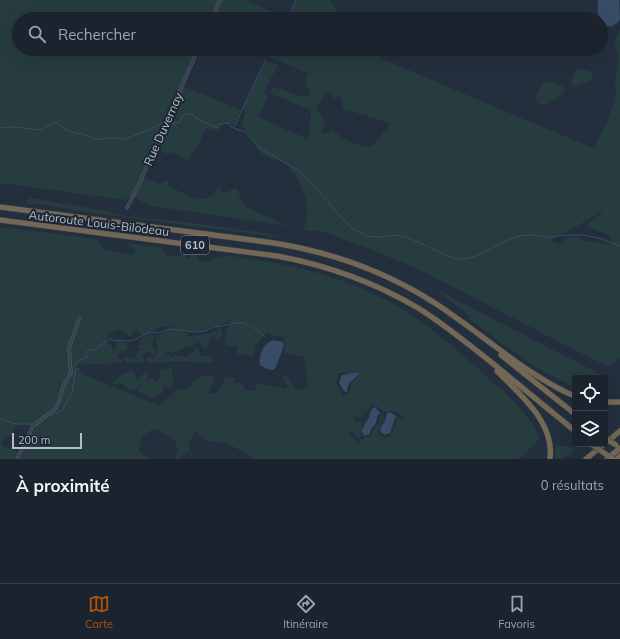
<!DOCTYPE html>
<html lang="fr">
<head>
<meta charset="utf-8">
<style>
  :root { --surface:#1b232e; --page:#282f3a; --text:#f1f3f6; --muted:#a0a4aa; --line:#39404a; --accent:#b45309 }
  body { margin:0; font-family:Mulish,sans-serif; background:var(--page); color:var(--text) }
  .controls { position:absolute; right:12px; bottom:12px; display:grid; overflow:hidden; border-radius:4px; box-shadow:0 4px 16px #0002 }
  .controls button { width:36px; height:36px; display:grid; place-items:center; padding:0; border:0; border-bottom:1px solid var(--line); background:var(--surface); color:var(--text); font:20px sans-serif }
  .scale { position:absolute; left:12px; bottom:10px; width:70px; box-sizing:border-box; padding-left:4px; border:2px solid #b4bcc9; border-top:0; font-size:11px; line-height:14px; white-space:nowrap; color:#b4bcc9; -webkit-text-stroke:3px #1d2633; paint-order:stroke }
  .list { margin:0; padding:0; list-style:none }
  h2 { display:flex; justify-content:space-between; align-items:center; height:52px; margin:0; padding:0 16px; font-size:17px }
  h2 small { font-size:13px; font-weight:400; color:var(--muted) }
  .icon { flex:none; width:22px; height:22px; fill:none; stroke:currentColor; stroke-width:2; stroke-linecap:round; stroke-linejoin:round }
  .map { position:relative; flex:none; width:620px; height:459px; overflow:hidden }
  .search { position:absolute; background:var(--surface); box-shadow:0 4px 16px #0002; left:12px; right:12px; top:12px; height:44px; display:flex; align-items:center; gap:10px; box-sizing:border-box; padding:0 14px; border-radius:22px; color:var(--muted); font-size:15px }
  .sheet { height:124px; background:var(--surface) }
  nav { display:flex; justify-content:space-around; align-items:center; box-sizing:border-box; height:56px; border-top:1px solid var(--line); background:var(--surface); font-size:11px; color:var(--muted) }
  nav a { display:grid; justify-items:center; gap:2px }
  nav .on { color:var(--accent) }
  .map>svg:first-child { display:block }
  .green { fill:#263c3f; fill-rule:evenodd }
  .water { fill:#394c67 }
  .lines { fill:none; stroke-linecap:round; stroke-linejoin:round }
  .stream { stroke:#394c67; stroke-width:1 }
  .street-casing { stroke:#565f6c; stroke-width:3.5 }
  .highway-casing { stroke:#434c59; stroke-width:6 }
  .street { stroke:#38414e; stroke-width:2.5 }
  .highway { stroke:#746855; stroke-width:5 }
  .highway-bridge-casing { stroke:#434c59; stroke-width:6; stroke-linecap:butt }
  .highway-bridge { stroke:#746855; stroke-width:5 }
  .labels { text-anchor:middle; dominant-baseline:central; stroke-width:4; stroke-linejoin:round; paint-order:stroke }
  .shield { fill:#1d2633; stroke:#878f9c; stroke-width:1 }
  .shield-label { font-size:11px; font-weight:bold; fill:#b4bcc9 }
  .street-label { font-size:12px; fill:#b4bcc9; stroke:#1d2633 }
</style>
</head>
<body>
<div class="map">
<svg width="620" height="459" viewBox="0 0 620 459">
  <rect width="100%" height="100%" fill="#242f3e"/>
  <path class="green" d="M 0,0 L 246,0 L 287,18 L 296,0 L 315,0 L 318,1 L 319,0 L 329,0 C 333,5 340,11 338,19 L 19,19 L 19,49 L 196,49 L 180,85 L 241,110 L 234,124 L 224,124 L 216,131 L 206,128 L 198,145 L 188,160 L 178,156 L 175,152 L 167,154 L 153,147 L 141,176 L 159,184 L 168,180 L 170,187 C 189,195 205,209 219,187 L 223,193 L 237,188 L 242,203 L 248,208 L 288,226 L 152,206 L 130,196 L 126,200 L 0,183 Z
    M 620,28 L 620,358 L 608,367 L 420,270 L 372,250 L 324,232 L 304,230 L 307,213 L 306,200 L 299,181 L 286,164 L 261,154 L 241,124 L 245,112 L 243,109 L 266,61 L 279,65 L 269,81 L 264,93 L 268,96 L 258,117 L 308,139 L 311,110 L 272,94 L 271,90 L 273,87 L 276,87 L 300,96 L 310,96 L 305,79 L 309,74 L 252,49 L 376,49 L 380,58 L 592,148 L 597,141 L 607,124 L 613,106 L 616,93 L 615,79 L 619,59 L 614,45 ZM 330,92 L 333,99 L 341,96 L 343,109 L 391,123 L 371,147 C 357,146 342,140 333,130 L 326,134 L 321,132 L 325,122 L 316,108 L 326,94 ZM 601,211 L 602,213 L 586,226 L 609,235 L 612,242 L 607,244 L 585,241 L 577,237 L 568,238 L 559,244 L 550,240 L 576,227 Z
    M 579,69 L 589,71 L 594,75 L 591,80 L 576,87 L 572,86 C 571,79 573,73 579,69 Z
    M 546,81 L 562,86 L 565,91 C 562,96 552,101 547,105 L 541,105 L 536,101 C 536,94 540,85 546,81 Z
    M 30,198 L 107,211 L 118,215 L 141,218 L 177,221 L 258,232 L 278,236 L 277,237 L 85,212 L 45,205 L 28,204 L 26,201 Z
    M 0,227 L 97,239 L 104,249 L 110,251 L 120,252 L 127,254 L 132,255 L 135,253 L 135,250 L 127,243 L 163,248 L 166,256 L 180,256 L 182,254 L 186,254 L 186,258 L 191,257 L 191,253 L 195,254 L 199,260 L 211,262 L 212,259 C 219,259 220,257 226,256 C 232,255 254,260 262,261 C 310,267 372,288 412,315 C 437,332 460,353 483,373 C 505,393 528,411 540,439 L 519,459 L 251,459 L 252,457 L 225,442 L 222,443 L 205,440 L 196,431 L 188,444 L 190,449 L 189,452 L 182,455 L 180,459 L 176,459 C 179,444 177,439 162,432 C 159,431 156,429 153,430 C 145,431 137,444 139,452 L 148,457 L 150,459 L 19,459 L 35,427 L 31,425 L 17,424 L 11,437 L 6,435 L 1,445 L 18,452 L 15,459 L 0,459 ZM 230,320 L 224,341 L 226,346 L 237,347 L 237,354 L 254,356 L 255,346 L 268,332 L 275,336 L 283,337 L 284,342 L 286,344 L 284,353 L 304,357 L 308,388 L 298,391 L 285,374 L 283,379 L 288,387 L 286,389 L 258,383 L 255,391 L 245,390 L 242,383 L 234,382 L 234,378 L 226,377 L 218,392 L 208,394 L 215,378 L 211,375 L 199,377 L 185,390 L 178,389 L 160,406 L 87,376 L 76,365 L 121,363 L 122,360 L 117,356 L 120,351 L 126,350 L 128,346 L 126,343 L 118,341 L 116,347 L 112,351 L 112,347 L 105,339 L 108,336 L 110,332 L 113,332 L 119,329 L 128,336 L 132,336 L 133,331 L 136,330 L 145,336 C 152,329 164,326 173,327 L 158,336 L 155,340 C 160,346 157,352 153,359 L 149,355 L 146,361 L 147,363 L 184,361 L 199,363 L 213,362 L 212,355 L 201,356 L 198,347 L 196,347 L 193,353 L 189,353 L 186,357 L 175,355 L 171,358 L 165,352 L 168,351 L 173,353 L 184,348 L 194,346 L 197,340 L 203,348 L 209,347 L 208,344 L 211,336 L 218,340 L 222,335 L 222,330 L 220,327 L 216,331 L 214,331 L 211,334 C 204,332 196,336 190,337 L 186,332 L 182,332 L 182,330 L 195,331 L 205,330 L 214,326 L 219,326 ZM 356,371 L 359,372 L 359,375 L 351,385 L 350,393 L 344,396 L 336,383 L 339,374 L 340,373 L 352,373 ZM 370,406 L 377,406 L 383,412 C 389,410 400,411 403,417 L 397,420 L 392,435 L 385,438 L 379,434 C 376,426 384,424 384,416 L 382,415 C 379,418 380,421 378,424 C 374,428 372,429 372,435 L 364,438 L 358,444 L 348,433 L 355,431 L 355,436 L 358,437 L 361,437 L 362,422 L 356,422 L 354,416 L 359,418 L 370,408 Z
    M 435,289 L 598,373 L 606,378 L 575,378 L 575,388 L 532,365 L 469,319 L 471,317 Z
    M 150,334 L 155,337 L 151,345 L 154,349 L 154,354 L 152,355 L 148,351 L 142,355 L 144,359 L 143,363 L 126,363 L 124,361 L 123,357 L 134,359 L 138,351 L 143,349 L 137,347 L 143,337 L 148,337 Z
    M 166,368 L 172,369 L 172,378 L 174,382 L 173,385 L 170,389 L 165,385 L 162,393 L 150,398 L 148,395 L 137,392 L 141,384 L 134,390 L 129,390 L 121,383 L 115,385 L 112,383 C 118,377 124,372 132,371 L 135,373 L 136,381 L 146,371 L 149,374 L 146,381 L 152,377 L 155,382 C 161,380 159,375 160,370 Z
    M 556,443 L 558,446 L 566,446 L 576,450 L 563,458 L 555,459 Z"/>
  <path class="water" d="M 598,0 L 619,0 L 620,19 C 616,26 610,28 602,25 C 598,14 597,13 598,0 Z
    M 273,340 L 283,342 L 284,345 L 276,367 L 273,370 L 267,369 L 260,365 C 258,355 264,343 273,340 Z
    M 357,372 L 359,374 C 353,382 348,380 347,392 L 344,391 L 339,383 L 341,376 C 346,373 352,374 357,372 Z
    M 375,407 L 381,414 L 379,414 C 376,417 377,419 376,423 C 373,427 370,428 370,434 L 364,436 L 362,431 C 364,423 370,419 371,410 Z
    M 390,412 L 397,417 L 395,418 L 390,433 L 384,435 L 380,431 L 381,427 L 385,421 L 387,413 Z"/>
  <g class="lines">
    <path class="stream" d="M 287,19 L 296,0
      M 268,56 L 272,49
      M 169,124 L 180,122 L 182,116 L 188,114 L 192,114 L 197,119 L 217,128 L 219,124 L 229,123 L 231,127 L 245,132 L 260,148 L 301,172 L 330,204 L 334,210 L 352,228 L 367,236 L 379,237 L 397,235 L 406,237 C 417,241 451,259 459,259 C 481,259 496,243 516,237 C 526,234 536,235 546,237 C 552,238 560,235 567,235 C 588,234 601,238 620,246
      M 234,127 L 266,59
      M 0,128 L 15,127 L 40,130 L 55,122 C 59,123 61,127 65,129 C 71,133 79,133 86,135 C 89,136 91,138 95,139 C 106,141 111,134 123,140 L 151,129 L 164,122
      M 75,365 L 76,362 L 87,357 L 86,354 L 88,350 L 94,350 L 110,338 L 111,340 L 132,341 L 148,333 L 155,332 L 158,333 L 170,329 L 196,332 L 205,331 L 214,327 L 216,327 C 243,322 243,318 265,337
      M 63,408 L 72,393 L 76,368
      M 46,417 C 52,414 58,414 63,409
      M 0,419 L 16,424 L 31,424
      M 36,426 L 41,422"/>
    <g class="street-casing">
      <path id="street" d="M 212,19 L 220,0
        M 127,208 L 141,180 L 198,49
        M 17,459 L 33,426 L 55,409 L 59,402 L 63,387 L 71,373 L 69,348 L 79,319"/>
    </g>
    <g class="highway-casing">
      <path id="highway" d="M 0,207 L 274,243 C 337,253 399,277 451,314 C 475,331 498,349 522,366 C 539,377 556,389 575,396
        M 0,220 L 277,256 C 326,265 374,282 418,308 C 444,324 467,343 491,362 C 519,385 547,408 575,431
        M 501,355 L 575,414
        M 497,371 C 520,395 555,422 550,459
        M 605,402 L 620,402
        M 607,442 L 620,431
        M 586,459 L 604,444
        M 607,459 L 620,448
        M 617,459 L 620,456"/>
    </g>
    <use href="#street" class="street"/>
    <use href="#highway" class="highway"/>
    <g class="highway-bridge-casing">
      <path id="highway-bridge" d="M 605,438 L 616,445
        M 591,444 L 613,459"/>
    </g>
    <use href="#highway-bridge" class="highway-bridge"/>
  </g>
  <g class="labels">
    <rect class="shield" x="181" y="236" width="28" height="18" rx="3"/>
    <g class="shield-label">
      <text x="195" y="245">610</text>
    </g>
    <g class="street-label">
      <text transform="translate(163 129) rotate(-66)">Rue Duvernay</text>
      <text transform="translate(99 223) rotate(7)">Autoroute Louis-Bilodeau</text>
    </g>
  </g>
</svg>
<div class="controls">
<button><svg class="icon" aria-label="locate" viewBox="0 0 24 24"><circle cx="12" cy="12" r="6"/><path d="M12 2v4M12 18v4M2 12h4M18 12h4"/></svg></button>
<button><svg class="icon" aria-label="layers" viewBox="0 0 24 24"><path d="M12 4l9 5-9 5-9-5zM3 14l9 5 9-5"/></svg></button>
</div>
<div class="scale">200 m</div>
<div class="search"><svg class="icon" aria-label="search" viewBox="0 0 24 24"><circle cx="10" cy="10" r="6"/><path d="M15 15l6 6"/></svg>Rechercher</div>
</div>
<section class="sheet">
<h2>À proximité<small>0 résultats</small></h2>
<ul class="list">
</ul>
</section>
<nav>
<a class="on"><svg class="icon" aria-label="map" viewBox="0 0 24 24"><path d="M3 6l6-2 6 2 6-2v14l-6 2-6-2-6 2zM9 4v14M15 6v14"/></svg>Carte</a>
<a><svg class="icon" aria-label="directions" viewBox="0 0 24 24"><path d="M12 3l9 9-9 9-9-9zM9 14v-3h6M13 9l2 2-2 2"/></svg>Itinéraire</a>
<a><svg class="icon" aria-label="saved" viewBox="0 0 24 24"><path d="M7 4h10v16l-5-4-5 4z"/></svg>Favoris</a>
</nav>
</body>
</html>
